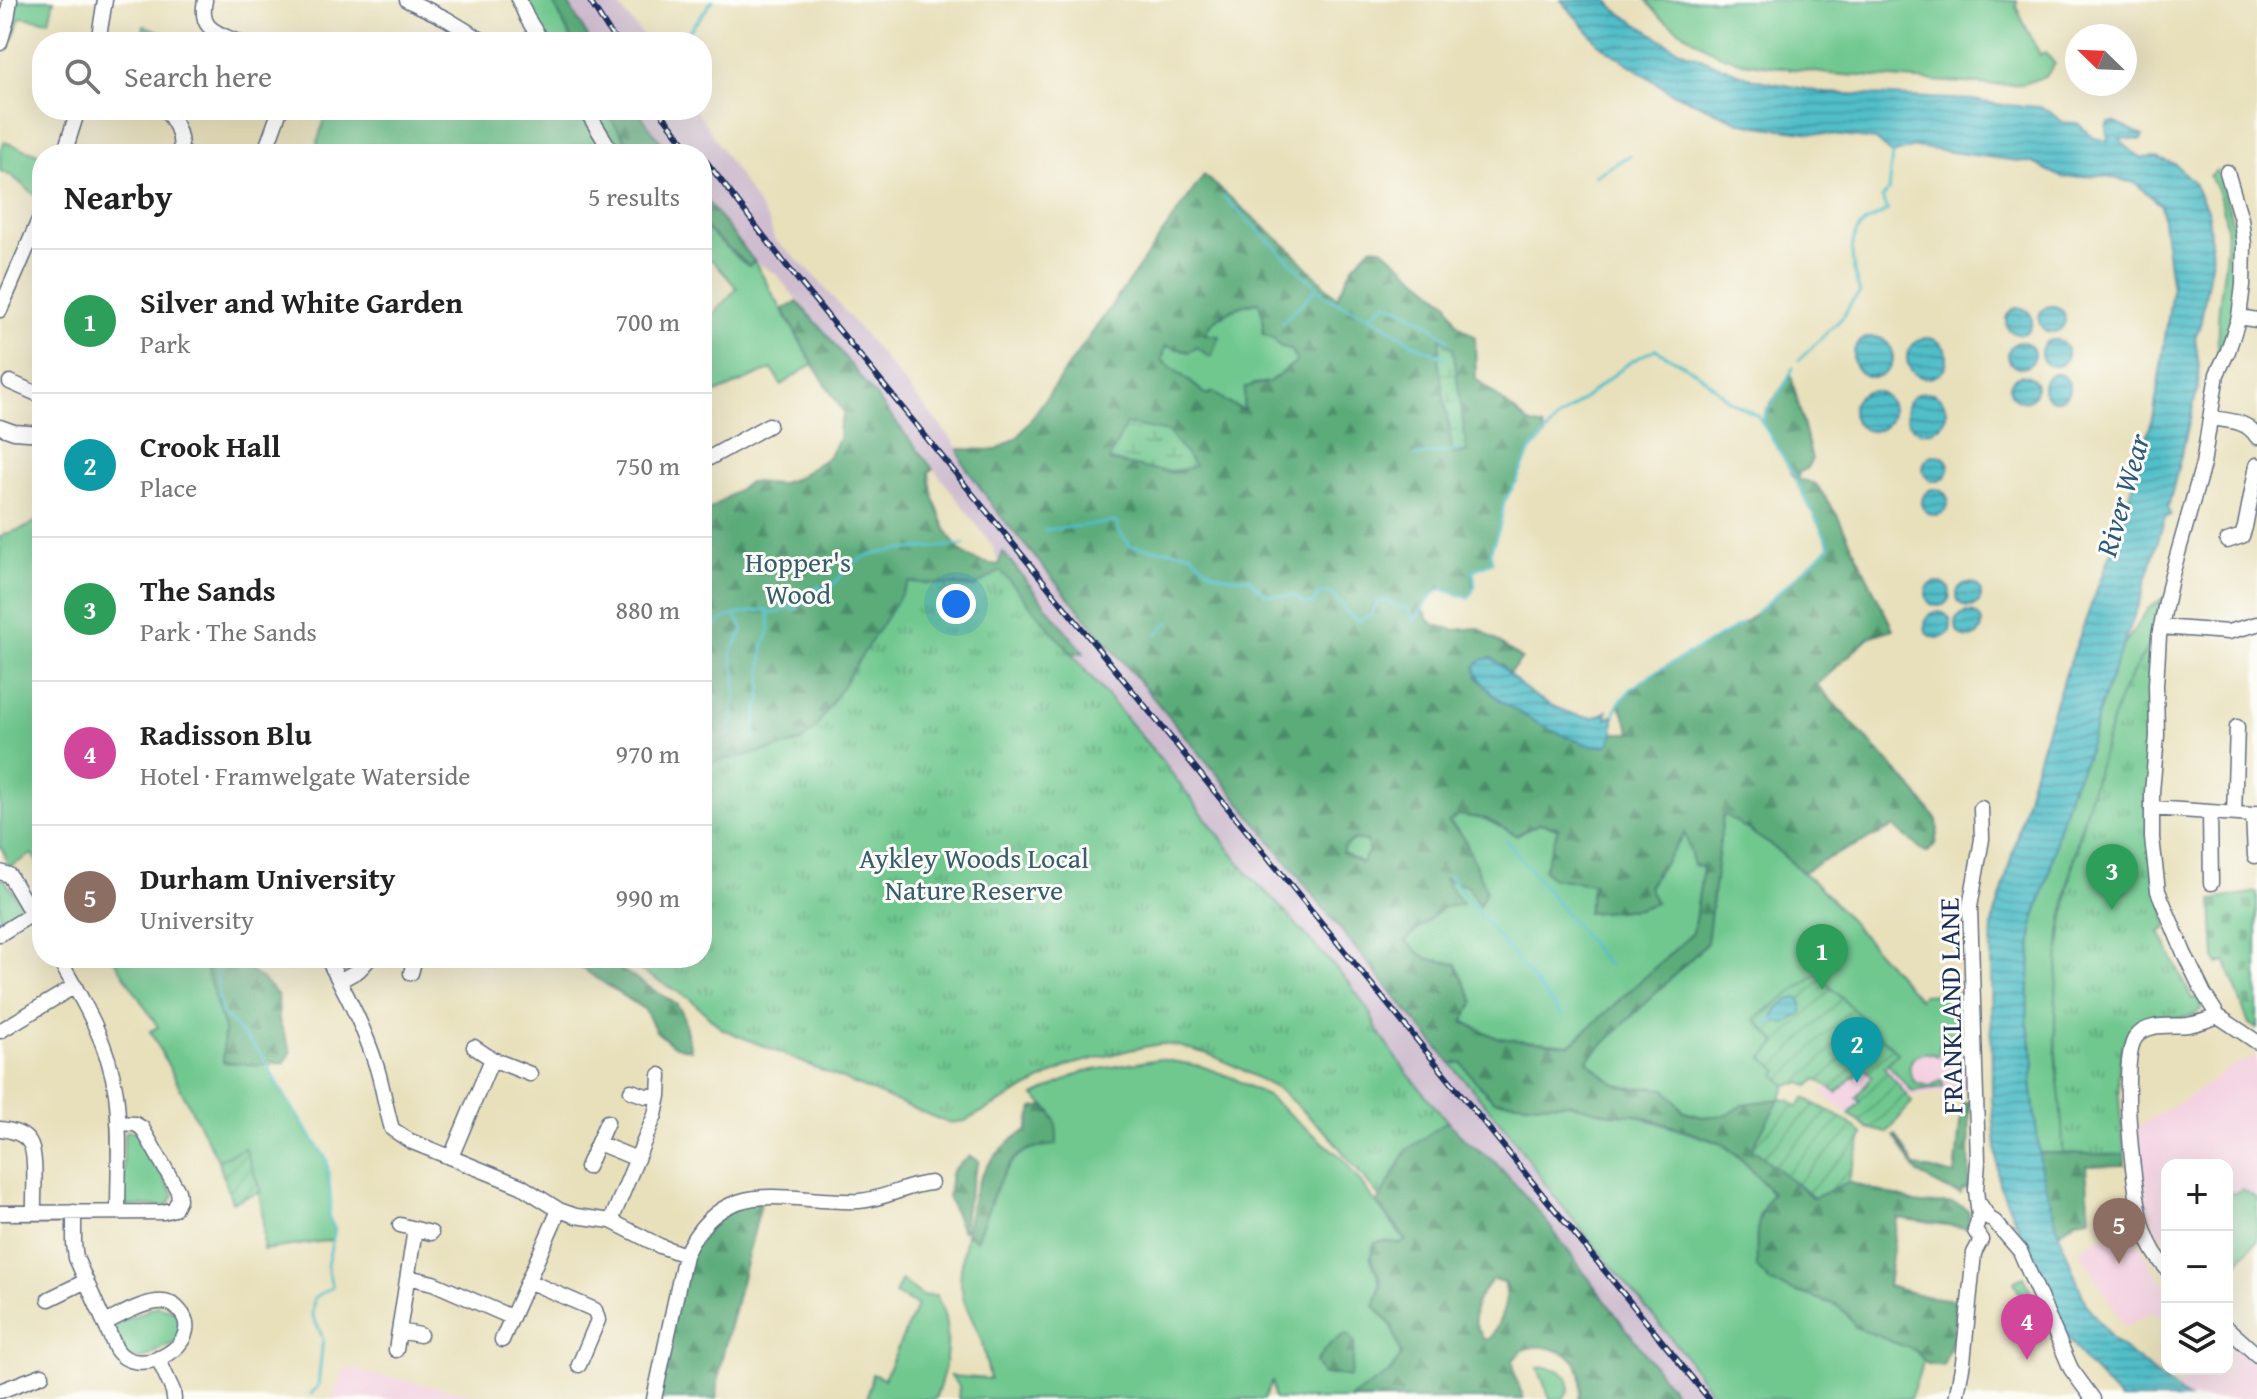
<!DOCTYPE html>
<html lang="en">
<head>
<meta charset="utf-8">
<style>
  :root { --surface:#fff; --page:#f6f6f6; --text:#222; --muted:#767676; --line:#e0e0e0; --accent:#1f6fb2 }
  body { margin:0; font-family:"Gentium Book Plus",serif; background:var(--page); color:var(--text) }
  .controls { position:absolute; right:24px; bottom:24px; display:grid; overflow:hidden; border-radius:16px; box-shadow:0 8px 32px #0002 }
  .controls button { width:72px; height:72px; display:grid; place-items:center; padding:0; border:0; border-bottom:2px solid var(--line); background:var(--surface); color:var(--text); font:40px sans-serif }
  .compass { position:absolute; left:2065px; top:24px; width:72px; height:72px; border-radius:50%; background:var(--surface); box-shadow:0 8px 32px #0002; rotate:293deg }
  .you { position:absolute; left:956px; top:604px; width:28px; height:28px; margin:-20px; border:6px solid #fff; border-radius:50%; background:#1a73e8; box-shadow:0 0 0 12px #1a73e833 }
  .badge { display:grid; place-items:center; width:52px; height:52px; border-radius:50%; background:var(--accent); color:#fff; font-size:26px; font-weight:700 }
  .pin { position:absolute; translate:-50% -66px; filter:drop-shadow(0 2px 4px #0008) }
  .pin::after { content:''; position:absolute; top:42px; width:28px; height:24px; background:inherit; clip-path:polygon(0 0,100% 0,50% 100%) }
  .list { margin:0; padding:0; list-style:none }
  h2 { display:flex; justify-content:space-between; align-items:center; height:104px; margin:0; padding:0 32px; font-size:34px }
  h2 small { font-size:26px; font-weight:400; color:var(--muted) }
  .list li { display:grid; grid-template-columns:52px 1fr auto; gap:24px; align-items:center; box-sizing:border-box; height:144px; padding:0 32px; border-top:2px solid var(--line) }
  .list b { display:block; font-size:30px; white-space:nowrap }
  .list p { margin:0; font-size:26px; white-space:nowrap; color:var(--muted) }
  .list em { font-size:26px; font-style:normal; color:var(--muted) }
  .icon { flex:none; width:44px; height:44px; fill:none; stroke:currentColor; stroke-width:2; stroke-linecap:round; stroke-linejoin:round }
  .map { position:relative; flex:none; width:2257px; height:1399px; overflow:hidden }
  .search { position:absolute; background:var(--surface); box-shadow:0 8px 32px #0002; left:32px; top:32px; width:680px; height:88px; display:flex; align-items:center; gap:20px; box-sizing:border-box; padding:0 28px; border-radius:32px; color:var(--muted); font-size:30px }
  .panel { position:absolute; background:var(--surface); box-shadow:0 8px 32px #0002; left:32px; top:144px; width:680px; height:824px; border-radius:32px }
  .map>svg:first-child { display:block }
  .built { fill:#f3cfe0 }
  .railway { fill:#cfbdcf }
  .grass { fill:#6fc88f; stroke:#457c76; stroke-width:2 }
  .forest { fill:url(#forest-firs); stroke:#3b6e6c; stroke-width:2; fill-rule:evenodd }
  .wetland { fill:url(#wetland-marsh); stroke:#457c76; stroke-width:2 }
  .cemetery { fill:url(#cemetery-stones); stroke:#457c76; stroke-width:2 }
  .park { fill:url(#park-tufts); stroke:#457c76; stroke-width:2 }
  .garden { fill:url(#garden-furrows); stroke:#457c76; stroke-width:2 }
  .water { fill:url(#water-rules); stroke:#367693; stroke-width:2 }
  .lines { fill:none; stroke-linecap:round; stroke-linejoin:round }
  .stream { stroke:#51bec8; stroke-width:3 }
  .minor-casing { stroke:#636d7f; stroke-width:17 }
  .minor { stroke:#fff; stroke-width:14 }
  .rail-casing { stroke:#1b2f5e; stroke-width:6 }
  .rail { stroke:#fdfcf7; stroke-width:3; stroke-dasharray:9; stroke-linecap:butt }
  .labels { text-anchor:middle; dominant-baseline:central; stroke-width:6; stroke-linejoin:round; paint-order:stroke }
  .park-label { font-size:28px; fill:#345d6d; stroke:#fdfcf7 }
  .street-label { font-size:28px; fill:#1b2f5e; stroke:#fdfcf7 }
  .water-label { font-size:30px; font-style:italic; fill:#2b5a7e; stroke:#fdfcf7 }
</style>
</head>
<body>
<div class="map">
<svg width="2257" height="1399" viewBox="0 0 2257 1399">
  <defs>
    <pattern id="forest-firs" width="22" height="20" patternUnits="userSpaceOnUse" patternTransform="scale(2)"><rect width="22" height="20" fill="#5bac7a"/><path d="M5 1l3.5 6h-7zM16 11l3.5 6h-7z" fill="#4a8c67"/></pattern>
    <pattern id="wetland-marsh" width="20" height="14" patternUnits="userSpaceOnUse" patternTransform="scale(2)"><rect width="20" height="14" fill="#6fc88f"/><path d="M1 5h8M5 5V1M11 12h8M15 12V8" fill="none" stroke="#5aa378"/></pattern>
    <pattern id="cemetery-stones" width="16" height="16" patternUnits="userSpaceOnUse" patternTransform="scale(2)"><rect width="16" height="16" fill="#6fc88f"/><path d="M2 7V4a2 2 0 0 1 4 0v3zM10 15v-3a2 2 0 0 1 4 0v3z" fill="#5aa378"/></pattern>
    <pattern id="park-tufts" width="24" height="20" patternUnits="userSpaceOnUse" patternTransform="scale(2)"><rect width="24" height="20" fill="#6fc88f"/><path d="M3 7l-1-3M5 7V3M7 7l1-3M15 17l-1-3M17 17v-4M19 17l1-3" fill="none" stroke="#5aa378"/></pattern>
    <pattern id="garden-furrows" width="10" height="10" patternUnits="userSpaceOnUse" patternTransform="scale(2)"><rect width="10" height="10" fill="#6fc88f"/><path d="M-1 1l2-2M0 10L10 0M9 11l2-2" fill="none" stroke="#5aa378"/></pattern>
    <pattern id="water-rules" width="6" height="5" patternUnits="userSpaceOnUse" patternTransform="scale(2)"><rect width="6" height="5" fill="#51bec8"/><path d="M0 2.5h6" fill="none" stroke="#429ba6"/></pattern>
  </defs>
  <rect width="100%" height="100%" fill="#fdfcf7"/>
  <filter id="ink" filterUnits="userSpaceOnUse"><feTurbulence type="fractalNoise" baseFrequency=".0125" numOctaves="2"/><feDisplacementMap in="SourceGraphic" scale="16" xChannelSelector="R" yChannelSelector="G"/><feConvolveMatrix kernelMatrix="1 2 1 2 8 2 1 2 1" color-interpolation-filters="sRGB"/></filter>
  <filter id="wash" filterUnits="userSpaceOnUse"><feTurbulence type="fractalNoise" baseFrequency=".006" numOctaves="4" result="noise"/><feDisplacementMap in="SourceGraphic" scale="32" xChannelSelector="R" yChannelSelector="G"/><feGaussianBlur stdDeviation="1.8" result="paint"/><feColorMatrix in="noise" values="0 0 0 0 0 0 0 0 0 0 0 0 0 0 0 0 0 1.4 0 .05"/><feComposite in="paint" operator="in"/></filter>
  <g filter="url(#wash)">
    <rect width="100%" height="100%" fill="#e8e0bb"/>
    <path class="built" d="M 1817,974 L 1897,1052 L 1922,1045 L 1965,1044 L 1966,1088 L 1955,1089 L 1954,1092 L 1908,1096 L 1912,1102 L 1887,1133 L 1868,1128 L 1849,1114 L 1821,1093 L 1826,1086 L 1817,1079 L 1809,1086 L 1801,1083 L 1785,1085 Z
      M 2257,1056 L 2257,1241 L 2251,1246 L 2248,1252 L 2227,1277 L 2227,1165 L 2167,1165 L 2167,1238 L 2156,1231 L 2146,1201 L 2134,1129 L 2195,1093 L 2231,1067 Z
      M 2125,1222 L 2159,1279 L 2167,1286 L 2167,1323 L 2153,1312 L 2125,1327 L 2079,1250 Z
      M 2235,1335 L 2257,1355 L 2257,1399 L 2188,1399 L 2176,1390 L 2195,1369 L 2227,1369 L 2227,1344 Z
      M 345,1368 L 493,1399 L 331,1399 Z"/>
    <path class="railway" d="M 566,0 L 614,0 L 648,42 L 591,42 Z
      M 637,110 L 696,110 L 769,222 L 774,239 L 814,275 L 949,436 L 958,449 L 963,463 L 997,512 L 1223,781 L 1356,949 L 1509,1132 L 1553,1195 L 1684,1354 L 1716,1399 L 1679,1399 L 1536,1208 L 1495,1162 L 1463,1138 L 1447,1121 L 1407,1073 L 1378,1031 L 1370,1013 L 1349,983 L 1273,899 L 1249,875 L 1163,762 L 1001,571 L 992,545 L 916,445 L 776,274 L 754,261 L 702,195 L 702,154 L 670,154 Z"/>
    <path class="grass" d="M 14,0 L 54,0 L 49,21 L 20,17 L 13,39 L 9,38 Z
      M 519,0 L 552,0 L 573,42 L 542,42 Z
      M 1646,0 L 2017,0 L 2016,7 L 2040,55 L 2045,52 L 2055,64 L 2046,76 L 2023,84 L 1993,85 L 1829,74 L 1743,62 L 1720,55 L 1688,36 L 1660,17 Z
      M 144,26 L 189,41 L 189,42 L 141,42 Z
      M 327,110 L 605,110 L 635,154 L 496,154 L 479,150 L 476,154 L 314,154 Z
      M 4,142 L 42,155 L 42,180 L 36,196 L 12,176 L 0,171 L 0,153 Z
      M 2217,170 C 2241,233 2245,294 2218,358 C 2218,341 2217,323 2219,307 C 2224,259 2237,222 2210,176 Z
      M 702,225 L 741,261 L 749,266 L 754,261 L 813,364 L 781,385 L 772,369 L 711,395 L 702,401 L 702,321 L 705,323 L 737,288 L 714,262 L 702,255 Z
      M 1260,302 L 1263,318 L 1263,334 L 1273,337 L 1279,346 L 1290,349 L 1297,361 L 1269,382 L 1254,384 L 1243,410 L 1228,404 L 1214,392 L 1207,395 L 1162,360 L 1166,345 L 1189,352 L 1218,336 L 1205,334 L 1211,322 L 1244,304 Z
      M 42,517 L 42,870 L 32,854 L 8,868 L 5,855 L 0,845 L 0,536 L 27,527 Z
      M 2163,598 L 2153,637 L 2125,688 L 2078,837 L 2069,881 L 2060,932 L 2055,1022 L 2056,1066 L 2063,1114 L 2063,1153 L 2039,1153 L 2031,1082 L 2034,1063 L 2027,1019 L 2033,923 L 2050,871 L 2058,831 L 2070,791 L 2086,758 L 2101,704 L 2122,648 L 2148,609 Z
      M 1458,815 L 1486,819 L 1516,835 L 1541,823 L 1558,828 L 1552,878 L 1594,884 L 1587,913 L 1638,909 L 1656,903 L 1648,887 L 1686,832 L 1694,865 L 1703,867 L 1693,933 L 1570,1045 L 1497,1038 L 1463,1021 L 1426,958 L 1405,941 L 1442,908 L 1442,878 L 1467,886 L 1479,905 L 1486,891 L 1464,838 L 1449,822 Z
      M 1727,815 L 1772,846 L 1821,888 L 1919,999 L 1923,995 L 1962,993 L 1965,1044 L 1940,1045 L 1938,1056 C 1916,1045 1900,1065 1916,1083 L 1931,1086 L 1940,1080 L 1943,1082 L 1943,1087 L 1912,1091 L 1887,1063 L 1897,1053 L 1817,975 L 1755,1019 L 1777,1043 L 1779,1071 L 1776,1075 L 1785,1085 L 1785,1089 L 1780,1099 L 1744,1104 L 1727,1115 L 1702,1117 L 1684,1112 L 1654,1087 C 1617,1090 1614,1085 1587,1060 L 1706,943 L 1723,816 Z
      M 1354,839 L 1367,841 L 1369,851 L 1362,864 L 1342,852 L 1344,847 Z
      M 0,878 L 4,879 L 26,910 L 0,929 Z
      M 113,958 L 203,958 L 224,1029 L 223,1062 L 267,1064 L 286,1099 L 327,1160 L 331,1204 L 328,1217 L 335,1229 L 332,1240 L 263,1250 C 265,1207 259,1188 245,1148 L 218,1160 L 150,1031 L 158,1027 Z
      M 1159,1059 L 1201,1066 L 1233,1078 L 1267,1096 L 1341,1157 L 1405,1241 L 1402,1244 L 1384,1241 L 1370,1257 C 1379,1279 1383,1283 1374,1306 L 1392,1326 L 1401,1355 L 1392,1371 L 1349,1399 L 1274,1399 L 1272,1380 L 1265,1398 L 1263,1399 L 958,1399 L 959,1386 L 950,1376 L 990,1379 L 981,1339 L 964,1301 L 960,1278 L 966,1233 L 976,1240 L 1000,1179 L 1015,1158 L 1029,1149 L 1052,1112 L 1034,1096 L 1082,1072 Z
      M 1461,1062 L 1475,1081 L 1493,1100 L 1541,1104 L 1568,1103 L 1610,1114 L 1634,1115 L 1720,1143 C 1741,1157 1756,1174 1772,1193 L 1759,1216 L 1771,1283 L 1836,1305 L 1847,1314 L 1855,1327 L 1916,1351 L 1924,1360 L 1910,1399 L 1716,1399 L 1684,1354 L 1553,1195 L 1509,1132 L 1451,1064 Z
      M 126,1131 L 135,1131 L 137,1133 L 174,1195 L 168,1206 L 129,1206 L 123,1200 L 124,1133 Z
      M 2242,1189 L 2257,1198 L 2257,1241 C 2247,1249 2236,1266 2227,1277 L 2227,1192 L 2235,1193 Z
      M 2024,1277 L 2042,1318 L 2034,1327 L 2014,1281 Z
      M 901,1280 L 923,1296 L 936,1295 C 954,1326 948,1367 935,1399 L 867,1399 L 872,1374 L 884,1379 L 917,1305 L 895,1294 Z
      M 157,1306 L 178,1312 L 181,1339 L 142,1359 L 127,1357 L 113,1328 L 114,1325 Z
      M 1546,1367 L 1558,1370 L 1568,1377 L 1569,1389 L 1563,1399 L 1550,1399 L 1538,1368 Z"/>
    <path class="forest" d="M 552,0 L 566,0 L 591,42 L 573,42 Z
      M 605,110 L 637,110 L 670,154 L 635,154 Z
      M 1204,175 L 1289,248 L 1337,298 L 1353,266 L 1371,247 L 1382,248 L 1448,303 L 1457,324 L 1475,337 L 1476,379 L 1529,423 L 1543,427 L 1545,436 L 1529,453 L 1517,480 L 1504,502 L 1499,529 L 1490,552 L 1492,562 L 1473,570 C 1471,582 1477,586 1469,598 L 1442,589 L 1433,594 L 1423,608 L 1429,620 L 1435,625 L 1455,630 L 1478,628 L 1522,659 L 1508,674 L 1502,664 L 1477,676 L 1493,695 L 1558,732 L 1609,745 L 1614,733 L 1632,733 L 1619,703 C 1652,665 1702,651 1742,624 C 1774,602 1800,571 1830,546 L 1780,451 L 1762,422 L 1767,409 L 1791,375 L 1812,459 L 1806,469 L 1798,473 L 1799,480 L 1816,484 L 1837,515 L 1893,629 L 1869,637 L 1817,685 L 1914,790 L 1937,820 L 1938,829 L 1935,844 L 1928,852 L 1925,852 L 1894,827 L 1822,861 L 1803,872 L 1772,846 L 1727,816 L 1723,816 L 1707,943 L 1587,1060 C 1599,1072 1614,1088 1632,1089 C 1643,1089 1654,1087 1665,1089 L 1684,1112 L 1702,1117 L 1727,1115 L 1744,1104 L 1780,1099 L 1752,1148 L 1813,1198 L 1848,1182 L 1906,1199 C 1925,1212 1952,1193 1969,1212 L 1968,1228 L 1897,1218 L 1888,1286 L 1925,1296 L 1956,1300 L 1953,1339 L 1943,1366 L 1927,1364 L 1916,1351 L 1855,1327 L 1847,1314 L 1836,1305 L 1771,1283 L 1757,1268 C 1756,1236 1754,1221 1772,1193 L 1741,1158 L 1721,1143 L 1654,1120 L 1634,1115 L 1610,1114 L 1568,1103 L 1541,1104 L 1493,1100 L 1475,1081 L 1461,1062 L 1451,1064 L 1356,949 L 1223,781 L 997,512 L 963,463 L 958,449 L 997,450 L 1019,436 ZM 1259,302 L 1263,318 L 1263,334 L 1273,338 L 1279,346 L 1290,349 L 1297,361 L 1269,382 L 1245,387 L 1243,410 L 1228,403 L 1213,392 L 1207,395 L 1162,360 L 1166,346 L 1190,352 L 1196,347 L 1211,357 L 1219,336 L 1205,334 C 1214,314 1239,305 1259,302 ZM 1453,349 L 1467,451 L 1453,454 L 1439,364 ZM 1126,424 L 1168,432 L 1183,471 L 1169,472 L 1110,461 ZM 1458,815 L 1486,819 L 1516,835 L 1541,823 L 1558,828 L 1544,870 L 1552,878 L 1593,884 L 1587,913 L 1638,909 L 1656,903 L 1648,886 L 1685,833 L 1694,865 L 1703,867 L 1693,933 L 1570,1045 L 1497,1038 L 1463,1022 L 1474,1002 L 1456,964 L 1426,958 L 1405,941 L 1442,908 L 1462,904 L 1444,879 L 1467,886 L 1479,906 L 1486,890 L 1464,838 L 1449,822 ZM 1354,839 L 1367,841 L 1369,850 L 1362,863 L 1342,852 L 1344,847 Z
      M 702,195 L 754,261 L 749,266 L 702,225 Z
      M 797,302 L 823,330 L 933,469 L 929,472 C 930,493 946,539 963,553 C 973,561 986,563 998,565 L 1003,552 L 1084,653 L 1070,653 L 1001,572 L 974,587 L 909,582 L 815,729 L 801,742 L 759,753 L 717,761 L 702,766 L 702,515 L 749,482 L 779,484 L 796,478 L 828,457 L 839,439 L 839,429 L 844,413 L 813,364 L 783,309 Z
      M 203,958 L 239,958 L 243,967 L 262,979 L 278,996 L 279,1021 L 291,1052 L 284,1063 L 259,1065 L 223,1062 L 224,1029 Z
      M 566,958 L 603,958 L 676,1004 L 682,1012 L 691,1050 L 672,1045 L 656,1031 L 645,1010 Z
      M 1970,1101 L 1969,1189 L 1962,1190 L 1961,1194 L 1951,1191 L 1918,1174 L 1894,1136 L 1896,1135 L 1915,1166 L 1955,1175 L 1962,1103 Z
      M 1044,1106 C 1058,1115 1057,1130 1057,1145 C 1049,1146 1039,1146 1031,1149 C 1000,1157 988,1214 976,1240 L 966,1232 C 971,1199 976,1174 1001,1150 C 1010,1142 1016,1135 1027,1131 L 1033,1108 Z
      M 1447,1121 L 1463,1138 L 1495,1162 L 1536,1208 L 1679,1399 L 1579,1399 C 1582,1387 1583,1373 1575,1362 C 1565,1349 1536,1342 1522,1351 C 1521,1352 1514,1359 1513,1360 L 1515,1376 L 1524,1399 L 1349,1399 L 1392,1371 L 1401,1355 L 1392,1326 L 1374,1305 C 1376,1300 1380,1293 1381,1287 C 1382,1268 1363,1263 1375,1243 L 1384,1241 L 1401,1244 L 1406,1240 L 1378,1203 L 1380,1198 L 1407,1150 ZM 1493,1279 L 1504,1282 C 1510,1301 1501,1317 1493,1335 L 1489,1339 L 1483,1339 C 1481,1332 1476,1327 1475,1321 C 1471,1303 1483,1292 1493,1279 Z
      M 2039,1153 L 2125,1155 L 2125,1165 L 2086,1166 L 2090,1218 L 2076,1220 L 2059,1233 L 2041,1170 Z
      M 970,1156 L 979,1161 C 971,1184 964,1206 964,1230 L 962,1231 L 948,1197 L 951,1174 L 954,1169 Z
      M 763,1196 L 721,1361 L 716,1399 L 654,1399 L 680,1274 L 705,1223 Z
      M 1348,1334 L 1355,1343 C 1352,1355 1354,1366 1350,1377 L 1340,1375 L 1323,1375 L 1316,1362 C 1325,1350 1333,1337 1348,1334 Z"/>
    <path class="wetland" d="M 1440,338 L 1453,349 L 1467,451 L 1453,454 L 1439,364 Z
      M 1126,424 L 1168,432 L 1195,466 C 1167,477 1138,466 1109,460 Z"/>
    <path class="cemetery" d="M 2257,892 L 2257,1028 L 2249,1024 L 2226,962 L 2218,964 L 2215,957 L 2212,900 Z"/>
    <path class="park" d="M 1001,571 L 1163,762 L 1249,875 L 1273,899 L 1349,983 L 1370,1013 L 1378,1031 L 1407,1073 L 1447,1121 L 1407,1150 L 1380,1198 L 1329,1135 L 1281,1091 L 1239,1068 L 1208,1054 L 1178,1046 L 1160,1044 L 1134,1049 L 1070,1065 L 965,1121 L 948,1123 L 722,1029 L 690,999 L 619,958 L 702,958 L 702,766 L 717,761 L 759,753 L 801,742 L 815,729 L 909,582 L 974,587 Z
      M 2153,637 L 2150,767 L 2167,928 L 2160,932 L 2192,999 L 2200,996 L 2201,1009 C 2193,1020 2180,1017 2168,1019 C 2158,1020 2146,1020 2137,1025 C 2107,1042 2122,1126 2125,1155 L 2063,1153 C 2063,1108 2054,1064 2055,1019 C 2057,927 2074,842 2102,755 C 2109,732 2115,706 2126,685 C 2134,669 2145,654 2153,637 Z"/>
    <path class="garden" d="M 1817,974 L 1898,1053 L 1884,1067 L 1912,1102 L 1887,1133 L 1868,1128 L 1849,1114 L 1860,1102 L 1856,1098 L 1872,1076 L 1863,1068 L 1855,1077 L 1852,1077 L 1837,1093 L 1817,1079 L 1809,1086 L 1801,1083 L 1785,1085 L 1776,1075 L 1779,1071 L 1763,1058 L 1777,1042 L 1755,1019 Z
      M 1804,1098 L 1845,1120 L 1863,1134 L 1848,1182 L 1814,1198 L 1752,1148 L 1780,1099 L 1789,1100 L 1798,1107 Z
      M 245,1148 L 261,1192 L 232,1202 L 218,1160 Z"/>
    <path class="water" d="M 1561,0 L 1608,0 L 1617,11 L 1677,49 L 1753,79 L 1826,93 L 1972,100 L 2003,105 L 2040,107 L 2049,111 L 2062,122 L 2077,123 L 2094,138 L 2108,141 L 2106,127 L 2108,123 L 2114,122 L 2143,136 L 2141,140 L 2120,138 L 2126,147 L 2142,158 L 2156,157 L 2175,164 L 2194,183 L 2208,212 L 2212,258 L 2200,326 L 2195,337 L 2199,367 L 2198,387 L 2168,508 L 2171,515 L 2165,518 L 2140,600 L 2101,704 L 2086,758 L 2070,791 L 2058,831 L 2050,871 L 2033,923 L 2027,1019 L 2034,1063 L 2031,1082 L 2041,1170 L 2059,1233 L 2077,1281 L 2086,1304 L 2114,1341 L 2188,1399 L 2120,1399 L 2087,1364 L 2064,1331 L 1999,1184 L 1992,1098 L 1991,957 L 1992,924 L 2004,885 L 2033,774 L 2055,703 L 2119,529 L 2154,413 L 2172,290 L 2161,205 L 2135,183 L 2101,175 L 2063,178 L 2033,163 L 1914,147 L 1892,154 L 1876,140 L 1771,128 L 1742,123 L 1672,93 L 1599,44 Z
      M2039 319a13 13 0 1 1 26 0a13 13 0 1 1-26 0Z
      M2006 321a13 13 0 1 1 26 0a13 13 0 1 1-26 0Z
      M1853 357a20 20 0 1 1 40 0a20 20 0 1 1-40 0Z
      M1907 358a20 20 0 1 1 40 0a20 20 0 1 1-40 0Z
      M2041 353a13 13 0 1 1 26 0a13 13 0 1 1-26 0Z
      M2008 355a13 13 0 1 1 26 0a13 13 0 1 1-26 0Z
      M2043 387a13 13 0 1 1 26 0a13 13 0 1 1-26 0Z
      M2010 388a13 13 0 1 1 26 0a13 13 0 1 1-26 0Z
      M1852 411a20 20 0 1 1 40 0a20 20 0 1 1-40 0Z
      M1906 412a20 20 0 1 1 40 0a20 20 0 1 1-40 0Z
      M1923 468a13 13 0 1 1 26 0a13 13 0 1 1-26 0Z
      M1922 502a13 13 0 1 1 26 0a13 13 0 1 1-26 0Z
      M1926 594a12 12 0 1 1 24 0a12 12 0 1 1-24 0Z
      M1957 595a12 12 0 1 1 24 0a12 12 0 1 1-24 0Z
      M1925 625a13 13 0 1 1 26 0a13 13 0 1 1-26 0Z
      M1956 625a13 13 0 1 1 26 0a13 13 0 1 1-26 0Z
      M 1491,658 C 1504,665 1511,678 1524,688 C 1538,700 1576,720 1595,717 C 1600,716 1603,713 1607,711 L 1606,719 L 1614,715 L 1614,733 L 1609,745 C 1608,745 1598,747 1597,746 C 1575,745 1507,709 1491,693 C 1484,685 1477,677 1475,667 L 1482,660 Z
      M 1797,998 L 1802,1003 L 1802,1013 L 1786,1024 L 1775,1021 L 1773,1018 C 1776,1007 1786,1000 1797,998 Z"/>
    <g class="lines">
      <path class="stream" d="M 681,42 L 713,0
        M 1595,176 L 1630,155
        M 1224,197 L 1329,299 L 1369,316 L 1386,303 C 1411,311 1430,323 1449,341
        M 1369,316 L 1389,327 L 1413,344 L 1446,358
        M 1282,323 L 1318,287
        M 1799,360 L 1843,317 L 1851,303 L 1860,293 C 1853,273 1845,238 1864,224 C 1871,218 1880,216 1888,210 L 1882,198 L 1888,191 L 1892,153
        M 1762,422 C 1770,402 1787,388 1793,368
        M 1416,456 L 1460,450
        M 1044,530 L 1117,522 L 1119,532 L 1131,546 L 1191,553 C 1210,575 1220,578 1249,578 C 1263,597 1271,597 1294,595 L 1305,604 L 1313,604 L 1319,593 L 1332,593 L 1347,613 L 1358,621 L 1369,616 L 1378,602 L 1387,600 L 1397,607 L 1408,608 L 1414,621 L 1433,594 L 1442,589 L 1469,598 L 1475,586 L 1473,570 L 1492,562 L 1490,552 L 1499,529 L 1504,502 L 1517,480 L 1529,453 L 1558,419 L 1630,362 L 1655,349 L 1699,374 L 1730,401 L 1758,416 L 1794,475
        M 1756,613 L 1830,546 L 1796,480
        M 1157,634 L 1169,622
        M 702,635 L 705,630 L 714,628 C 726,611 748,614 766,609 L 769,613 L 780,612 L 785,608 L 798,609 L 797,603 L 801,600 L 806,604 L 808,601 L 814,599 L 818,586 L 828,590 C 838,579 847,568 859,560 C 878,548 939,548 964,545
        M 1614,715 L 1619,703 L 1632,688 L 1656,672 L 1742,624
        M 730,735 L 735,700 L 736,675 L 731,653 L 743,630 L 735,614
        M 754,740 L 756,714 L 761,701 L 763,648 L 770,630 L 769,614
        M 1506,840 L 1608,966
        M 1449,876 L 1562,1016
        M 211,958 L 216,971 L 221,1012 L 262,1055 L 286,1099 L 327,1160 L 331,1204 L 328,1217 L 335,1229 L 327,1265 L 332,1287 L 314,1298 L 312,1314 L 323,1338 L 318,1386 L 311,1394
        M 1766,1026 L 1776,1019"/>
    </g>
  </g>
  <g filter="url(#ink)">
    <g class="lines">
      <g class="minor-casing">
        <path id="minor" d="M 205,0 C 199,29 215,32 238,42
          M 407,0 L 445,18 L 485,42
          M 519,0 L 527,18 L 542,42
          M 98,42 L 105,0
          M 0,43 L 7,19 L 10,0
          M 165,110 C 176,122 183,137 180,154
          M 586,110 L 613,154
          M 64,154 L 78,110
          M 264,154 L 280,110
          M 2227,172 L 2241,219 L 2244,244 L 2243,285 L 2239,317 L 2228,351 L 2217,374 L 2203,464 L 2171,578 L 2159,636 L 2156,685 L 2157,736 L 2152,792 L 2152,838 L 2158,891 L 2184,953 L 2204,994 L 2218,1016 L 2257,1042
          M 0,310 L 42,213
          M 2239,317 L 2257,320
          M 10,382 L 42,396
          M 2211,418 C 2229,421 2247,420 2257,437
          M 0,427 L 14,432 L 42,434
          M 702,462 L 769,425
          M 2227,541 L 2242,536 L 2245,527 L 2257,465
          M 2161,627 L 2228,632 L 2257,624
          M 1981,808 L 1982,839 L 1970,907 L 1978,1161 L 1976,1190 L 1979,1216 L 1975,1231 L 1981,1240
          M 2152,808 L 2253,815 L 2257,813
          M 2210,812 L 2211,883
          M 2234,814 L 2237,727
          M 2253,815 L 2255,856
          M 0,872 L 9,875 L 32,914 L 0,934
          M 32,914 L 42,930
          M 58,958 C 83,1000 109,1044 116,1094 C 121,1133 118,1173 118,1212
          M 327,958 C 346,993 365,1029 377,1068 C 383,1088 386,1109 392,1129 L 410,1141 L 521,1186 L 559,1210 L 576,1216 L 611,1221 L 660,1246 L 685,1255
          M 411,973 L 415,958
          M 339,981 L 359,970 L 370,958
          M 0,1031 L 75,986
          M 474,1047 L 492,1059 L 530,1074
          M 659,1096 L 660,1075
          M 0,1129 C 9,1130 23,1133 29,1142 C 38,1154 33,1197 34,1212
          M 598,1143 L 637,1159
          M 451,1157 L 492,1059
          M 587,1167 L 607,1122
          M 1979,1203 L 1989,1218 L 1995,1222 L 2020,1251 L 2071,1369 L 2093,1399
          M 74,1212 L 74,1244 L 76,1258 L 116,1349 C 138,1383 209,1342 179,1310 C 173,1303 166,1301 157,1302 C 139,1304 121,1315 105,1323
          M 0,1213 L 163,1212 L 174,1209 L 179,1199 L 178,1191 L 142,1128 L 135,1124 L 118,1123
          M 611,1221 L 655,1115 L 659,1096 L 646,1096 L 631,1091
          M 400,1225 L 431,1233
          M 2167,1269 C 2157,1258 2150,1246 2145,1232 C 2134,1204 2118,1058 2136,1037 C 2148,1022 2171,1027 2188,1025 C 2199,1023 2208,1020 2218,1016
          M 408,1277 L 433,1283 L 511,1317
          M 528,1281 L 595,1310 L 598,1320 L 579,1365
          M 49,1299 L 86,1281
          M 2227,1328 L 2257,1355
          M 399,1331 L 420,1335
          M 502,1340 L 559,1210
          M 396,1350 L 415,1229
          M 158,1358 L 173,1391 L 174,1399
          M 0,1391 L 42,1375
          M 654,1399 L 685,1255 C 724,1171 787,1204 859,1201 C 886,1199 906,1185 931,1183
          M 1956,1399 L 1963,1362 L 1974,1253 L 1981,1240"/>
      </g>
      <use href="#minor" class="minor"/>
      <g class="rail-casing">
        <path id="rail" d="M 589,0 L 616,42
          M 659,110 L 693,154
          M 702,156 L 786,265 L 1709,1399"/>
      </g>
      <use href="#rail" class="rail"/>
    </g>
  </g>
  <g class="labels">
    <g class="park-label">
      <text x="798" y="561">Hopper's<tspan x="798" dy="32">Wood</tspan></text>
      <text x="974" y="857">Aykley Woods Local<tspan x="974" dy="32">Nature Reserve</tspan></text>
    </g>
    <g class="street-label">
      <text transform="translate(1950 1006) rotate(-91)">FRANKLAND LANE</text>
    </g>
    <g class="water-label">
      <text transform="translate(2122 495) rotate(-74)">River Wear</text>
    </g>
  </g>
</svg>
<div class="controls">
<button>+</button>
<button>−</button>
<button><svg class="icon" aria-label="layers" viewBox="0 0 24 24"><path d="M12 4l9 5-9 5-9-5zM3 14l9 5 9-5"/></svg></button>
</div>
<svg class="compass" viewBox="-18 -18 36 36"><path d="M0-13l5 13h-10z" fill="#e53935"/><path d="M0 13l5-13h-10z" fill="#767676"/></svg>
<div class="you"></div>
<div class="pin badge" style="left:1822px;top:990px;background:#2e9e5b">1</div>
<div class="pin badge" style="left:1857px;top:1083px;background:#0f9aa8">2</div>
<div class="pin badge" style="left:2112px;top:910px;background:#2e9e5b">3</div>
<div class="pin badge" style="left:2027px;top:1360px;background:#d1479c">4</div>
<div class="pin badge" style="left:2119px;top:1264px;background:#8d6e63">5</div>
<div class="search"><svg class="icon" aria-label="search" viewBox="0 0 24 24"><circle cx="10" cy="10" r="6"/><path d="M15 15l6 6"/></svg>Search here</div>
<section class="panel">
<h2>Nearby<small>5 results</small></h2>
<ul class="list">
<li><span class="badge" style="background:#2e9e5b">1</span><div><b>Silver and White Garden</b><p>Park</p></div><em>700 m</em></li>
<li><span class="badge" style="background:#0f9aa8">2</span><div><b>Crook Hall</b><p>Place</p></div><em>750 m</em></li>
<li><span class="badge" style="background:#2e9e5b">3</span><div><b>The Sands</b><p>Park · The Sands</p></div><em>880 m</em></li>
<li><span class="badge" style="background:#d1479c">4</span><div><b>Radisson Blu</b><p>Hotel · Framwelgate Waterside</p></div><em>970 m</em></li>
<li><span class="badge" style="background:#8d6e63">5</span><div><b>Durham University</b><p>University</p></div><em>990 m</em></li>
</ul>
</section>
</div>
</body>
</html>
